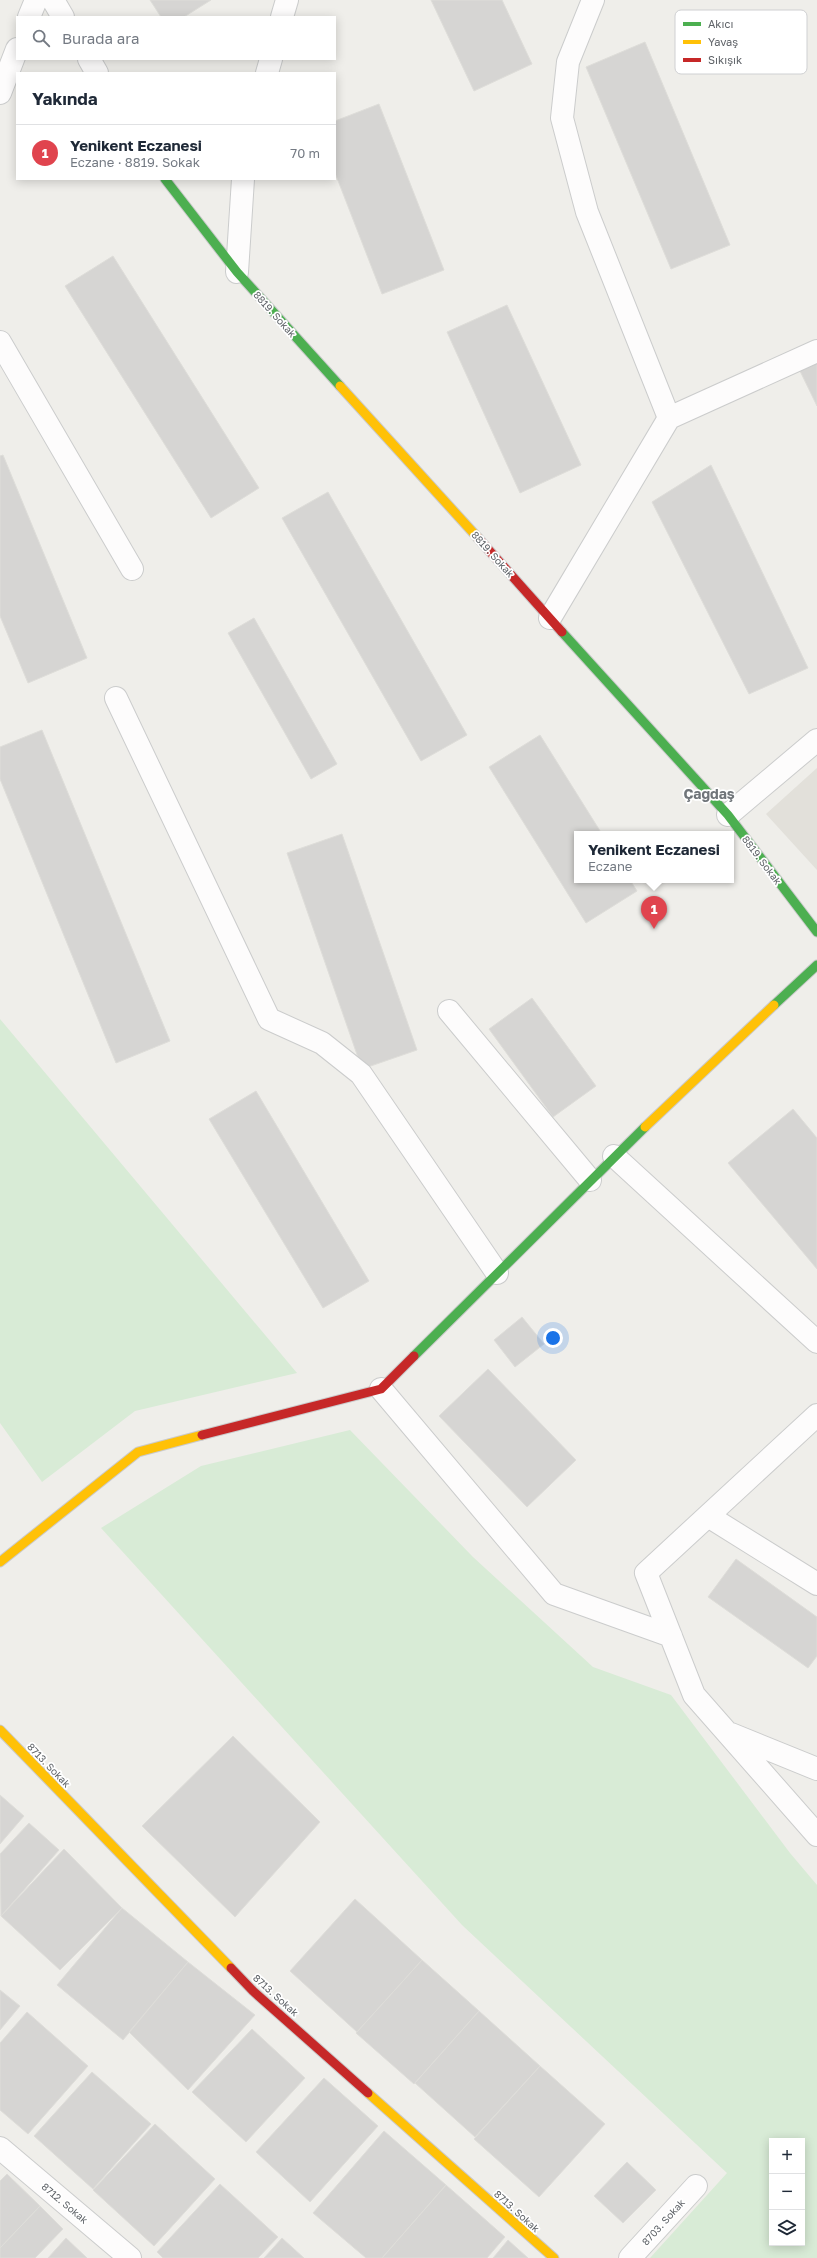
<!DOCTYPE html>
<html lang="tr">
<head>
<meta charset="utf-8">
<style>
  :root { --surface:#fff; --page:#f2f2f3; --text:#1f2937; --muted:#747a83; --line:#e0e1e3; --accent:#919496 }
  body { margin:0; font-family:"Golos Text",sans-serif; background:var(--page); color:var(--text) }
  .controls { position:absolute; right:12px; bottom:12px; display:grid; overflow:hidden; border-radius:0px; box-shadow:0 2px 10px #0003 }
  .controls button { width:36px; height:36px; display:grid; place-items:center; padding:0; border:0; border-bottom:1px solid var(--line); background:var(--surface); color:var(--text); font:20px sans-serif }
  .you { position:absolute; left:553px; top:1338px; width:14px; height:14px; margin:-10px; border:3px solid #fff; border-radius:50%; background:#1a73e8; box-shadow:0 0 0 6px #1a73e833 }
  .badge { display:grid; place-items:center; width:26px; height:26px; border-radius:50%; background:var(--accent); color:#fff; font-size:13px; font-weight:700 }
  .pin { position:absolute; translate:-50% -33px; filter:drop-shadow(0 1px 2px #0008) }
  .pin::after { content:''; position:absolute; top:21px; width:14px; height:12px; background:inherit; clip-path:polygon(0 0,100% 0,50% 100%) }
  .popup { position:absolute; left:574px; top:831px; width:160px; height:52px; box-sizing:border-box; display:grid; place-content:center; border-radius:0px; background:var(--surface); filter:drop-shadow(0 1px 3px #0005); font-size:13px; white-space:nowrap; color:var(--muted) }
  .popup b { font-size:15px; color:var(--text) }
  .popup::after { content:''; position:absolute; left:50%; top:100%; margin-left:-8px; border:8px solid transparent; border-top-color:var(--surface) }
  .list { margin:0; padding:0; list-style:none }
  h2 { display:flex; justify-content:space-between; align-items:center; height:52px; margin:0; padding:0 16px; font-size:17px }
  h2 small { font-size:13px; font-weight:400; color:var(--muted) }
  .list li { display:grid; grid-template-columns:26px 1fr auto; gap:12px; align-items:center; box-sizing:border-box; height:56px; padding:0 16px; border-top:1px solid var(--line) }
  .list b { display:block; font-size:15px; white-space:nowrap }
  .list p { margin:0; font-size:13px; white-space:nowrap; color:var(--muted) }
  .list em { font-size:13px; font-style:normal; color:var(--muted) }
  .icon { flex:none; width:22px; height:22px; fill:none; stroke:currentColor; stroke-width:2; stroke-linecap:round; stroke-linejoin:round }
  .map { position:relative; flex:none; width:817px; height:2258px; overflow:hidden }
  .search { position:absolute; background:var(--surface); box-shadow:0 2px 10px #0003; left:16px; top:16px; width:320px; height:44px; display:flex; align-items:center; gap:10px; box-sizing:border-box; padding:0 14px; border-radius:0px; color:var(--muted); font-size:15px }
  .panel { position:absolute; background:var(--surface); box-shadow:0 2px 10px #0003; left:16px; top:72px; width:320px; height:108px; border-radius:0px }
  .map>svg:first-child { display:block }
  .education { fill:#e2e0da }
  .green { fill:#d8ebd6; fill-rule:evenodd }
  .building { fill:#d6d5d3; stroke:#deddd9 }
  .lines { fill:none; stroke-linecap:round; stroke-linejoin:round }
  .lane-casing { stroke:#cbcccc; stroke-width:24 }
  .street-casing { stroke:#cbcccc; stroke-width:24 }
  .fast-casing { stroke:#cacacb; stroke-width:11 }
  .slow-casing { stroke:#cacacb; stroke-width:11 }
  .jam-casing { stroke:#cacacb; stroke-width:11 }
  .lane { stroke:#fdfcfc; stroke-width:22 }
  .street { stroke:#fdfcfc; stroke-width:22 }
  .fast { stroke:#4caf50; stroke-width:9 }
  .slow { stroke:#ffc107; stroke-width:9 }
  .jam { stroke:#c62828; stroke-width:9 }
  .labels { text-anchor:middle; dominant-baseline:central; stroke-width:3.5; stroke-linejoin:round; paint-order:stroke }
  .street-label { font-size:10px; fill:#5f6368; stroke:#fff }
  .district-label { font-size:14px; font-weight:bold; fill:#70757a; stroke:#fff }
  .key { fill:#fff; stroke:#cfd0d2; stroke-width:1 }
  .key-label { font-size:11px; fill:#5f6368 }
</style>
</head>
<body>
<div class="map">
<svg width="817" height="2258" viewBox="0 0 817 2258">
  <rect width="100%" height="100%" fill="#efeeea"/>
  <path class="education" d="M 817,768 L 817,870 L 766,814 Z"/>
  <path class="green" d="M 0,1019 L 297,1373 L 135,1411 L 42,1482 L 0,1423 Z
    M 350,1430 L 473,1557 L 593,1667 L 671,1695 L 790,1853 L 817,1885 L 817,2258 L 650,2258 L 727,2173 L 462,1925 L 101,1528 L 201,1466 ZM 772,2141 L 802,2141 L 802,2243 L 772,2243 Z"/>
  <path class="building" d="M 150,0 L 211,0 L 184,17 L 161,17 Z
    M 431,0 L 502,0 L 532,64 L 474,91 Z
    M 645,42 L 730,245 L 671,269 L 586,67 Z
    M 379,104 L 444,270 L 382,294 L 335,173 L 335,121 Z
    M 113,256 L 259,488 L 211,518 L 65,286 Z
    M 507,305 L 581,465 L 520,493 L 447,332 Z
    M 817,360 L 817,406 L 799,369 Z
    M 3,455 L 87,658 L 28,683 L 0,616 L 0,456 Z
    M 711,465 L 808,668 L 749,694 L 652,502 Z
    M 328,492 L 467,735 L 421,761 L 282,518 Z
    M 254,618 L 337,764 L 311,779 L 228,633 Z
    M 42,730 L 170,1041 L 116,1063 L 0,779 L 0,747 Z
    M 540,735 L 602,834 L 577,834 L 577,880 L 630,880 L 637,891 L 586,923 L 489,767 Z
    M 342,834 L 417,1050 L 362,1069 L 287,853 Z
    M 532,998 L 596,1086 L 553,1117 L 489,1029 Z
    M 256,1091 L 369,1281 L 323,1308 L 209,1119 Z
    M 793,1109 L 817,1138 L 817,1269 L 728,1163 Z
    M 522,1317 L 544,1344 L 515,1367 L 494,1340 Z
    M 488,1369 L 576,1460 L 527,1507 L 439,1416 Z
    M 736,1559 L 817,1617 L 817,1656 L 808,1668 L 708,1597 Z
    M 233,1736 L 320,1822 L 235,1917 L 142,1826 Z
    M 0,1795 L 24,1816 L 0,1844 Z
    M 29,1823 L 59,1850 L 1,1916 L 0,1854 Z
    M 64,1849 L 122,1908 L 60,1970 L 1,1916 Z
    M 355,1899 L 422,1960 L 357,2032 L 290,1971 Z
    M 122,1908 L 188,1962 L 123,2040 L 57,1985 Z
    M 422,1960 L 479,2011 L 414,2084 L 356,2033 Z
    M 188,1962 L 255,2015 L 188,2090 L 129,2032 Z
    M 0,1990 L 20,2006 L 0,2030 Z
    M 479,2011 L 540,2066 L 475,2137 L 415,2083 Z
    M 27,2012 L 88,2066 L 28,2134 L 0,2110 L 0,2043 Z
    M 252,2029 L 305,2078 L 246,2142 L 192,2092 Z
    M 540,2066 L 605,2124 L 539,2197 L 474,2139 Z
    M 92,2072 L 151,2124 L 93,2189 L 34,2136 Z
    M 324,2078 L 378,2126 L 310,2202 L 256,2152 Z
    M 155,2124 L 215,2179 L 154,2246 L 93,2190 Z
    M 384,2131 L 446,2185 L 382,2258 L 366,2258 L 313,2213 Z
    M 627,2162 L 656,2190 L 623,2223 L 594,2196 Z
    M 7,2174 L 40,2206 L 0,2248 L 0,2181 Z
    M 220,2184 L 278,2237 L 258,2258 L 163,2258 L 157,2252 Z
    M 446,2185 L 505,2237 L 487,2258 L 382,2258 Z
    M 40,2206 L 63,2229 L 35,2258 L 0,2258 L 0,2248 Z
    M 66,2238 L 87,2258 L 48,2258 Z
    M 282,2238 L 304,2258 L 264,2258 Z
    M 508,2240 L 528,2258 L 493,2258 Z"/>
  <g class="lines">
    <g class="lane-casing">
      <path id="lane" d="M 593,0 L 568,62 L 562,118 L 587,212 L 669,418
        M 0,342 L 132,569
        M 449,1011 L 590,1180"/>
    </g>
    <g class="street-casing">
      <path id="street" d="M 53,0 L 63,17
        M 29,17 L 36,0
        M 282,17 L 287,0
        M 89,59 L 97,73
        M 267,73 L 271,59
        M 0,93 L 17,49
        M 237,272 L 243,179
        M 550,618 L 669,418 L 817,351
        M 116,698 L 269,1019 L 322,1043 L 361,1074 L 497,1273
        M 728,815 L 817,740
        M 614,1156 L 817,1342
        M 381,1389 L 554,1594 L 671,1636
        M 817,1415 L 646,1573 L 694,1695 L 817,1835
        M 708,1516 L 817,1584
        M 731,1734 L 817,1769
        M 0,2148 L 130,2258
        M 630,2258 L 696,2186"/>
    </g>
    <g class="fast-casing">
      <path id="fast" d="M 165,179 L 237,272 L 340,386
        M 562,632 L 728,815 L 817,932
        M 774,1005 L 817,965
        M 414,1356 L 645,1127"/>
    </g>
    <g class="slow-casing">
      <path id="slow" d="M 340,386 L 478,538
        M 645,1127 L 774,1005
        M 0,1562 L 138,1452 L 202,1435
        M 0,1730 L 231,1968
        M 368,2093 L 554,2258"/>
    </g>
    <g class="jam-casing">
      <path id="jam" d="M 478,538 L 562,632
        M 202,1435 L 381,1389 L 414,1356
        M 231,1968 L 253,1991 L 368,2093"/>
    </g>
    <use href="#lane" class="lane"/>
    <use href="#street" class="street"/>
    <use href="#fast" class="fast"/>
    <use href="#slow" class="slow"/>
    <use href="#jam" class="jam"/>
  </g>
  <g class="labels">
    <g class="street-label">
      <text transform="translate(275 314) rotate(48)">8819. Sokak</text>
      <text transform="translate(493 554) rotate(48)">8819. Sokak</text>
      <text transform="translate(762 860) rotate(53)">8819. Sokak</text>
      <text transform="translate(49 1765) rotate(46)">8713. Sokak</text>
      <text transform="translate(276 1995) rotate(42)">8713. Sokak</text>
      <text transform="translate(65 2203) rotate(40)">8712. Sokak</text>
      <text transform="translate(517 2211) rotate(42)">8713. Sokak</text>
      <text transform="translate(663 2222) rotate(-48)">8703. Sokak</text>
    </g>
    <g class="district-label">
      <text x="709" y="793">Çağdaş</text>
    </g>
  </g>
  <rect x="675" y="10" width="132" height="64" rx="6" class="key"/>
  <rect x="683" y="22" width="18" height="4" fill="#4caf50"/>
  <rect x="683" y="40" width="18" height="4" fill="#ffc107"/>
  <rect x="683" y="58" width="18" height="4" fill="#c62828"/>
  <g class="key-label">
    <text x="708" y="28">Akıcı</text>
    <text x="708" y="46">Yavaş</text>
    <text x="708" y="64">Sıkışık</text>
  </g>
</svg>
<div class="controls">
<button>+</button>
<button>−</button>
<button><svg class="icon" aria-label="layers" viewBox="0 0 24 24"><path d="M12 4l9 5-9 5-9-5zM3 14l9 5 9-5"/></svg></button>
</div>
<div class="you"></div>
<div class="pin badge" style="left:654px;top:929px;background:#e0444e">1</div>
<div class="popup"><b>Yenikent Eczanesi</b>Eczane</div>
<div class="search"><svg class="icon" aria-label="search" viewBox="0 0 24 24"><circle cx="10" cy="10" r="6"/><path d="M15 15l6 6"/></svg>Burada ara</div>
<section class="panel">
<h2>Yakında<small></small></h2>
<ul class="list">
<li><span class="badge" style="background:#e0444e">1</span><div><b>Yenikent Eczanesi</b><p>Eczane · 8819. Sokak</p></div><em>70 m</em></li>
</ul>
</section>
</div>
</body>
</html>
